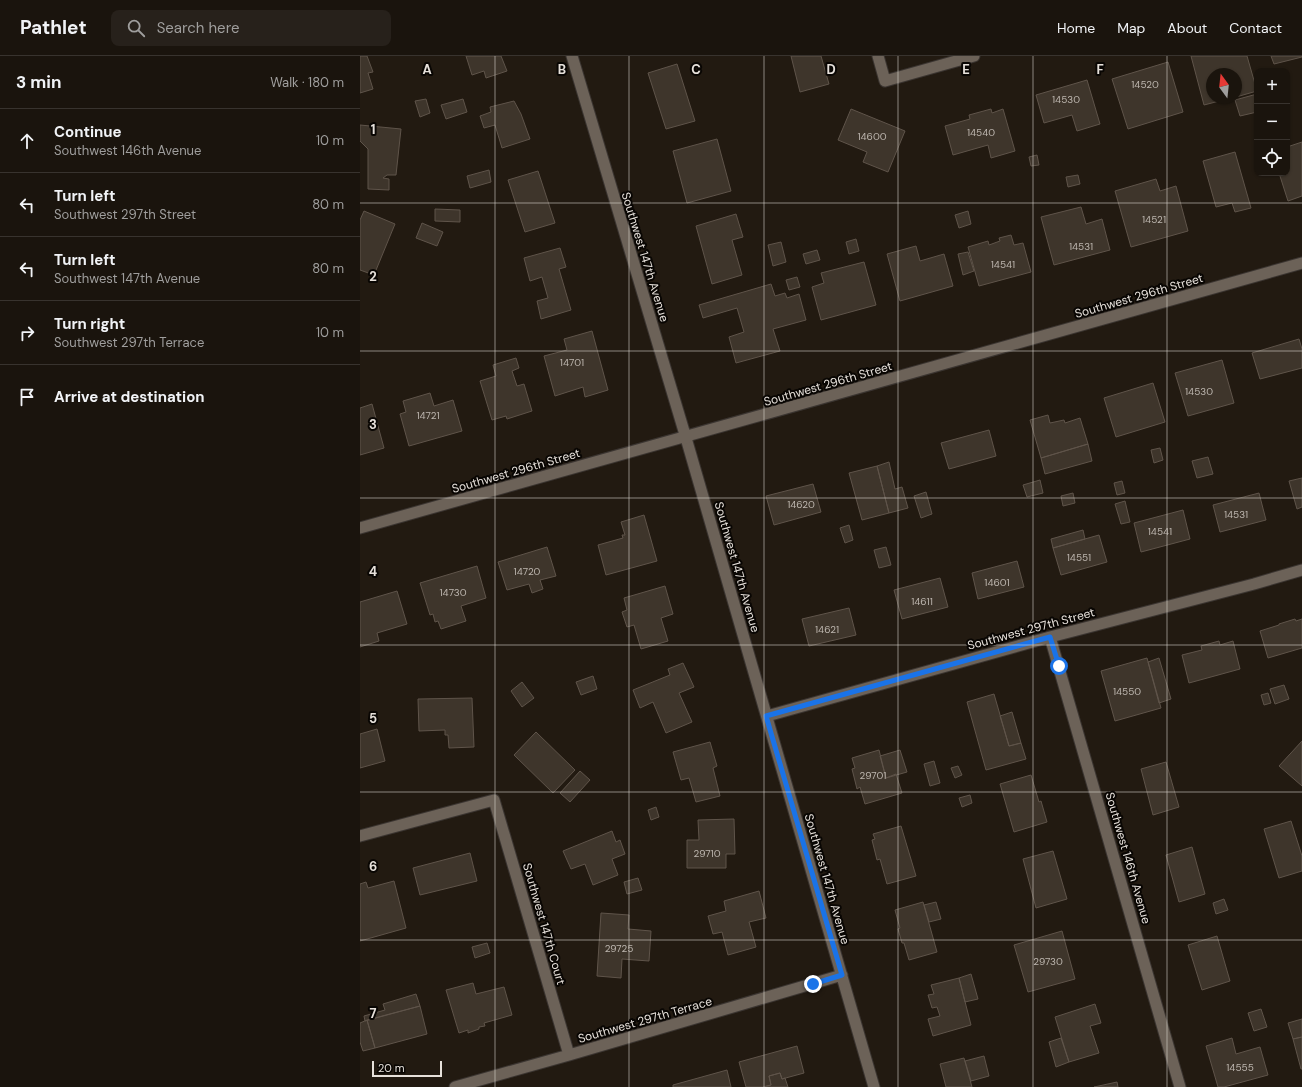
<!DOCTYPE html>
<html lang="en">
<head>
<meta charset="utf-8">
<style>
  :root { --surface:#1a140d; --page:#27211b; --text:#f1f3f6; --muted:#9f9e9d; --line:#38332e }
  body { margin:0; font-family:"DM Sans",sans-serif; background:var(--page); color:var(--text) }
  .controls { position:absolute; right:12px; top:12px; display:grid; overflow:hidden; border-radius:8px; box-shadow:0 1px 3px #0004 }
  .controls button { width:36px; height:36px; display:grid; place-items:center; padding:0; border:0; border-bottom:1px solid var(--line); background:var(--surface); color:var(--text); font:20px sans-serif }
  .compass { position:absolute; left:846px; top:12px; width:36px; height:36px; border-radius:50%; background:var(--surface); box-shadow:0 1px 3px #0004; rotate:345deg }
  .scale { position:absolute; left:12px; bottom:10px; width:70px; box-sizing:border-box; padding-left:4px; border:2px solid #e7e1db; border-top:0; font-size:11px; line-height:14px; white-space:nowrap; color:#e7e1db; -webkit-text-stroke:3px #090603; paint-order:stroke }
  .stop { position:absolute; width:12px; height:12px; margin:-9px; border:3px solid #1a73e8; border-radius:50%; background:#fff }
  .stop.end { background:#1a73e8; border-color:#fff; box-shadow:0 1px 4px #0008 }
  .list { margin:0; padding:0; list-style:none }
  h2 { display:flex; justify-content:space-between; align-items:center; height:52px; margin:0; padding:0 16px; font-size:17px }
  h2 small { font-size:13px; font-weight:400; color:var(--muted) }
  .list li { display:grid; grid-template-columns:26px 1fr auto; gap:12px; align-items:center; box-sizing:border-box; height:64px; padding:0 16px; border-top:1px solid var(--line) }
  .list b { display:block; font-size:15px; white-space:nowrap }
  .list p { margin:0; font-size:13px; white-space:nowrap; color:var(--muted) }
  .list em { font-size:13px; font-style:normal; color:var(--muted) }
  .icon { flex:none; width:22px; height:22px; fill:none; stroke:currentColor; stroke-width:2; stroke-linecap:round; stroke-linejoin:round }
  .map { position:relative; flex:none; width:942px; height:1031px; overflow:hidden }
  header { display:flex; align-items:center; gap:24px; box-sizing:border-box; height:56px; padding:0 20px; background:var(--surface); border-bottom:1px solid var(--line) }
  header strong { font-size:19px }
  nav { display:flex; gap:22px; margin-inline-start:auto; font-size:14px }
  .search { width:280px; height:36px; background:var(--page); display:flex; align-items:center; gap:10px; box-sizing:border-box; padding:0 14px; border-radius:8px; color:var(--muted); font-size:15px }
  main { display:flex }
  aside { flex:1; background:var(--surface) }
  .map>svg:first-child { display:block }
  .building { fill:#3e352b; stroke:#5f544a }
  .lines { fill:none; stroke-linecap:round; stroke-linejoin:round }
  .minor-casing { stroke:#3b3531; stroke-width:13 }
  .tertiary-casing { stroke:#3b3531; stroke-width:13 }
  .minor { stroke:#6c6258; stroke-width:11 }
  .tertiary { stroke:#6c6258; stroke-width:11 }
  .route { stroke:#1a73e8; stroke-width:5 }
  .grid { fill:none; stroke:#e7e1db; stroke-width:1; stroke-opacity:0.55 }
  .labels { text-anchor:middle; dominant-baseline:central; stroke-width:4; stroke-linejoin:round; paint-order:stroke }
  .number-label { font-size:10px; fill:#bdb6af }
  .street-label { font-size:12px; fill:#e7e1db; stroke:#090603 }
  .grid-label { font-size:13px; text-anchor:middle; font-weight:bold; fill:#e7e1db; stroke:#090603; stroke-width:4; stroke-linejoin:round; paint-order:stroke }
</style>
</head>
<body>
<header>
<strong>Pathlet</strong>
<div class="search"><svg class="icon" aria-label="search" viewBox="0 0 24 24"><circle cx="10" cy="10" r="6"/><path d="M15 15l6 6"/></svg>Search here</div>
<nav><a>Home</a><a>Map</a><a>About</a><a>Contact</a></nav>
</header>
<main>
<aside>
<h2>3 min<small>Walk · 180 m</small></h2>
<ul class="list">
<li><svg class="icon" aria-label="ahead" viewBox="0 0 24 24"><path d="M12 20V5M6 11l6-6 6 6"/></svg><div><b>Continue</b><p>Southwest 146th Avenue</p></div><em>10 m</em></li>
<li><svg class="icon" aria-label="left" viewBox="0 0 24 24"><path d="M17 20v-9H6M10 6l-5 5 5 5"/></svg><div><b>Turn left</b><p>Southwest 297th Street</p></div><em>80 m</em></li>
<li><svg class="icon" aria-label="left" viewBox="0 0 24 24"><path d="M17 20v-9H6M10 6l-5 5 5 5"/></svg><div><b>Turn left</b><p>Southwest 147th Avenue</p></div><em>80 m</em></li>
<li><svg class="icon" aria-label="right" viewBox="0 0 24 24"><path d="M7 20v-9h11M14 6l5 5-5 5"/></svg><div><b>Turn right</b><p>Southwest 297th Terrace</p></div><em>10 m</em></li>
<li><svg class="icon" aria-label="arrive" viewBox="0 0 24 24"><path d="M6 21V4h12l-3 4 3 4H6"/></svg><div><b>Arrive at destination</b></div></li>
</ul>
</aside>
<div class="map">
<svg width="942" height="1031" viewBox="0 0 942 1031">
  <rect width="100%" height="100%" fill="#221a11"/>
  <path class="building" d="M 0,0 L 7,0 L 13,16 L 8,17 L 13,33 L 0,37 Z
    M 106,0 L 141,0 L 147,15 L 126,22 L 124,15 L 112,19 Z
    M 431,0 L 461,0 L 469,28 L 440,36 Z
    M 831,0 L 887,0 L 897,35 L 876,41 L 876,18 L 852,18 L 852,42 L 871,42 L 844,49 Z
    M 911,0 L 942,0 L 942,1 L 914,8 Z
    M 808,6 L 823,56 L 768,73 L 752,23 Z
    M 317,8 L 335,65 L 306,73 L 288,17 Z
    M 727,24 L 740,68 L 717,75 L 712,59 L 684,67 L 676,39 Z
    M 897,38 L 897,56 L 880,60 L 875,44 Z
    M 66,43 L 70,57 L 60,61 L 55,45 Z
    M 103,43 L 107,56 L 86,63 L 81,49 Z
    M 154,45 L 161,58 L 170,83 L 142,92 L 135,69 L 124,72 L 120,60 L 131,56 L 130,51 Z
    M 491,53 L 545,75 L 528,116 L 503,106 L 507,96 L 478,84 Z
    M 631,53 L 632,57 L 643,53 L 655,95 L 631,102 L 628,89 L 593,99 L 585,70 L 610,63 L 609,59 Z
    M 0,69 L 41,73 L 36,119 L 27,119 L 23,122 L 29,123 L 29,134 L 8,133 L 8,93 L 0,85 Z
    M 357,83 L 371,135 L 327,147 L 313,95 Z
    M 942,86 L 942,140 L 928,145 L 919,117 L 927,117 L 927,91 Z
    M 875,96 L 891,152 L 875,156 L 872,147 L 856,151 L 843,105 Z
    M 677,99 L 679,109 L 671,110 L 669,101 Z
    M 129,114 L 131,126 L 110,132 L 107,120 Z
    M 178,115 L 195,167 L 165,176 L 148,124 Z
    M 718,119 L 720,128 L 708,131 L 706,121 Z
    M 796,123 L 800,135 L 816,130 L 828,175 L 771,191 L 755,135 Z
    M 721,151 L 726,168 L 742,163 L 750,194 L 694,209 L 681,161 Z
    M 75,153 L 100,154 L 100,166 L 75,165 Z
    M 4,155 L 35,168 L 14,219 L 0,214 L 0,164 Z
    M 608,155 L 611,168 L 599,172 L 595,159 Z
    M 376,158 L 383,181 L 372,184 L 382,219 L 352,228 L 336,170 Z
    M 62,167 L 83,176 L 77,190 L 56,182 Z
    M 651,179 L 654,189 L 663,187 L 671,216 L 619,230 L 608,191 L 628,185 L 629,189 L 640,185 L 639,182 Z
    M 496,183 L 499,195 L 489,198 L 486,186 Z
    M 421,186 L 426,206 L 413,210 L 408,189 Z
    M 556,190 L 560,205 L 584,198 L 593,230 L 540,245 L 527,198 Z
    M 200,192 L 206,211 L 199,213 L 211,254 L 181,263 L 177,245 L 188,242 L 182,221 L 170,225 L 164,202 Z
    M 457,194 L 460,204 L 446,208 L 443,198 Z
    M 608,196 L 614,215 L 603,219 L 598,198 Z
    M 504,206 L 516,249 L 461,264 L 452,231 L 464,227 L 461,217 Z
    M 437,221 L 440,231 L 429,234 L 426,224 Z
    M 411,228 L 415,240 L 425,237 L 427,242 L 439,238 L 446,264 L 413,273 L 420,295 L 376,307 L 369,281 L 384,276 L 377,252 L 343,262 L 339,249 Z
    M 232,275 L 248,334 L 225,341 L 223,331 L 195,340 L 184,300 L 207,294 L 204,283 Z
    M 939,283 L 942,293 L 942,312 L 900,323 L 892,297 Z
    M 156,302 L 159,312 L 152,315 L 157,330 L 164,328 L 172,355 L 147,363 L 146,360 L 132,364 L 120,325 L 136,320 L 133,309 Z
    M 862,304 L 874,347 L 828,360 L 815,317 Z
    M 793,327 L 805,366 L 756,381 L 744,342 Z
    M 70,337 L 74,350 L 93,344 L 102,375 L 49,390 L 40,358 L 46,356 L 43,345 Z
    M 12,348 L 24,392 L 0,399 L 0,352 Z
    M 688,359 L 690,367 L 704,364 L 705,367 L 720,362 L 728,388 L 681,402 L 670,364 Z
    M 629,374 L 636,400 L 589,413 L 581,387 Z
    M 728,388 L 732,405 L 685,418 L 681,402 Z
    M 800,392 L 803,404 L 794,407 L 791,394 Z
    M 848,401 L 853,418 L 837,422 L 832,405 Z
    M 529,406 L 535,433 L 542,431 L 548,452 L 529,457 L 517,410 Z
    M 517,410 L 529,457 L 502,464 L 489,417 Z
    M 942,422 L 942,451 L 937,453 L 929,425 Z
    M 680,424 L 683,437 L 667,441 L 663,429 Z
    M 762,425 L 765,437 L 757,439 L 754,427 Z
    M 453,428 L 461,456 L 414,469 L 406,440 Z
    M 566,436 L 572,458 L 561,462 L 554,440 Z
    M 713,437 L 715,447 L 703,450 L 701,440 Z
    M 899,437 L 906,464 L 860,476 L 853,449 Z
    M 765,445 L 770,466 L 761,468 L 755,448 Z
    M 823,454 L 830,483 L 781,496 L 774,467 Z
    M 284,459 L 297,505 L 246,519 L 238,489 L 263,482 L 262,479 L 265,479 L 261,466 Z
    M 489,469 L 493,484 L 485,487 L 480,472 Z
    M 723,474 L 725,483 L 693,492 L 691,483 Z
    M 739,479 L 747,506 L 701,519 L 693,492 Z
    M 187,491 L 196,520 L 180,524 L 183,533 L 172,537 L 169,528 L 147,534 L 138,506 Z
    M 526,491 L 531,509 L 519,512 L 514,494 Z
    M 657,505 L 664,531 L 618,543 L 612,517 Z
    M 117,510 L 126,542 L 101,550 L 106,565 L 81,573 L 78,565 L 75,566 L 73,558 L 70,559 L 60,527 Z
    M 580,522 L 588,551 L 542,563 L 534,534 Z
    M 305,530 L 313,558 L 301,562 L 308,585 L 281,593 L 274,569 L 267,571 L 262,556 L 267,554 L 264,542 Z
    M 37,535 L 47,568 L 17,577 L 19,585 L 0,591 L 0,546 Z
    M 489,552 L 496,579 L 449,590 L 442,563 Z
    M 935,563 L 936,565 L 942,563 L 942,592 L 908,602 L 900,575 L 919,569 L 919,568 Z
    M 859,585 L 860,589 L 873,585 L 880,613 L 829,627 L 822,599 L 842,594 L 841,590 Z
    M 787,602 L 801,652 L 755,665 L 741,615 Z
    M 799,602 L 811,643 L 799,647 L 788,606 Z
    M 323,607 L 334,631 L 319,637 L 332,666 L 306,677 L 293,646 L 280,652 L 273,634 L 310,619 L 308,613 Z
    M 233,620 L 237,633 L 221,639 L 216,626 Z
    M 162,626 L 174,642 L 162,651 L 151,635 Z
    M 924,629 L 929,643 L 915,648 L 910,633 Z
    M 908,637 L 911,647 L 904,649 L 901,639 Z
    M 634,638 L 649,690 L 661,687 L 666,703 L 626,714 L 607,646 Z
    M 112,642 L 114,691 L 89,692 L 88,679 L 85,679 L 85,674 L 59,675 L 58,643 Z
    M 652,656 L 661,687 L 649,690 L 640,660 Z
    M 17,673 L 25,705 L 0,712 L 0,678 Z
    M 176,676 L 215,714 L 193,737 L 154,699 Z
    M 942,685 L 942,730 L 919,710 Z
    M 350,686 L 357,710 L 353,712 L 360,740 L 336,746 L 329,722 L 321,724 L 313,696 Z
    M 519,694 L 526,722 L 536,718 L 542,737 L 505,748 L 500,731 L 497,733 L 492,713 L 495,712 L 492,702 Z
    M 540,694 L 547,716 L 526,722 L 520,700 Z
    M 574,705 L 580,727 L 570,730 L 564,708 Z
    M 806,706 L 819,751 L 793,759 L 781,713 Z
    M 598,710 L 602,719 L 595,722 L 591,712 Z
    M 220,715 L 230,724 L 210,746 L 200,737 Z
    M 671,719 L 679,746 L 681,745 L 687,766 L 654,776 L 640,728 Z
    M 610,739 L 612,747 L 602,751 L 599,742 Z
    M 296,751 L 299,761 L 291,764 L 288,754 Z
    M 374,763 L 375,798 L 366,798 L 366,812 L 327,812 L 327,784 L 339,784 L 338,764 Z
    M 931,765 L 942,800 L 942,815 L 919,822 L 904,773 Z
    M 541,770 L 556,820 L 527,828 L 520,803 L 517,804 L 512,784 L 515,783 L 513,778 Z
    M 252,775 L 256,786 L 260,784 L 265,798 L 252,803 L 258,819 L 233,829 L 225,808 L 211,813 L 203,795 Z
    M 832,791 L 845,838 L 819,846 L 806,799 Z
    M 693,795 L 707,843 L 676,852 L 663,803 Z
    M 110,797 L 117,825 L 60,839 L 53,812 Z
    M 278,822 L 282,834 L 267,838 L 264,826 Z
    M 34,825 L 46,872 L 0,885 L 0,828 L 6,826 L 8,832 Z
    M 399,835 L 406,862 L 389,866 L 396,891 L 368,899 L 362,876 L 353,878 L 348,860 L 366,855 L 364,845 Z
    M 864,843 L 868,854 L 856,858 L 853,847 Z
    M 563,846 L 577,896 L 549,904 L 544,887 L 542,887 L 538,873 L 540,872 L 535,854 Z
    M 576,846 L 581,863 L 569,866 L 564,849 Z
    M 241,857 L 269,859 L 268,873 L 291,875 L 289,905 L 262,903 L 261,922 L 237,920 Z
    M 702,875 L 715,923 L 668,936 L 654,889 Z
    M 857,880 L 870,925 L 842,934 L 828,889 Z
    M 127,887 L 130,897 L 115,902 L 112,891 Z
    M 611,918 L 618,943 L 605,946 L 599,922 Z
    M 599,922 L 611,969 L 573,980 L 568,963 L 580,960 L 577,951 L 572,952 L 568,939 L 574,938 L 571,929 Z
    M 113,927 L 116,938 L 144,931 L 152,959 L 124,967 L 125,970 L 119,971 L 119,973 L 108,977 L 108,974 L 99,977 L 86,934 Z
    M 56,938 L 60,950 L 5,965 L 4,960 L 25,954 L 23,948 Z
    M 735,948 L 741,967 L 730,970 L 739,997 L 709,1006 L 695,961 Z
    M 60,950 L 67,978 L 15,992 L 7,964 Z
    M 901,953 L 907,971 L 894,975 L 888,957 Z
    M 942,963 L 942,981 L 933,983 L 928,967 Z
    M 7,964 L 15,992 L 3,995 L 0,986 L 0,967 Z
    M 942,981 L 942,1013 L 941,1013 L 933,983 Z
    M 701,982 L 709,1006 L 696,1011 L 689,986 Z
    M 872,982 L 876,998 L 900,991 L 908,1019 L 864,1031 L 858,1031 L 846,990 Z
    M 437,990 L 444,1017 L 422,1023 L 420,1017 L 409,1020 L 411,1029 L 403,1031 L 386,1031 L 379,1006 Z
    M 624,1000 L 629,1020 L 611,1025 L 605,1005 Z
    M 604,1002 L 612,1031 L 586,1031 L 580,1008 Z
    M 367,1014 L 371,1031 L 313,1031 L 313,1029 Z
    M 420,1017 L 422,1023 L 425,1022 L 428,1031 L 403,1031 L 411,1029 L 409,1020 Z
    M 757,1026 L 758,1031 L 734,1031 Z"/>
  <g class="lines">
    <g class="minor-casing">
      <path id="minor" d="M 518,0 L 525,25 L 614,0
        M 326,382 L 514,1031
        M 690,581 L 820,1031
        M 407,660 L 690,581 L 894,528 L 942,514
        M 0,780 L 134,744 L 209,999
        M 95,1031 L 209,999 L 482,919"/>
    </g>
    <g class="tertiary-casing">
      <path id="tertiary" d="M 212,0 L 326,382
        M 0,472 L 942,207"/>
    </g>
    <use href="#minor" class="minor"/>
    <use href="#tertiary" class="tertiary"/>
  </g>
  <g class="lines">
    <path class="route" d="M 453,928 L 482,919 L 406,660 L 690,581 L 699,610"/>
  </g>
  <path class="grid" d="M 135,0 L 135,1031M 269,0 L 269,1031M 404,0 L 404,1031M 538,0 L 538,1031M 673,0 L 673,1031M 807,0 L 807,1031M 0,147 L 942,147M 0,295 L 942,295M 0,442 L 942,442M 0,589 L 942,589M 0,736 L 942,736M 0,884 L 942,884"/>
  <g class="labels">
    <g class="number-label">
      <text x="785" y="28">14520</text>
      <text x="706" y="43">14530</text>
      <text x="621" y="76">14540</text>
      <text x="512" y="80">14600</text>
      <text x="794" y="163">14521</text>
      <text x="721" y="190">14531</text>
      <text x="643" y="208">14541</text>
      <text x="212" y="306">14701</text>
      <text x="839" y="335">14530</text>
      <text x="68" y="359">14721</text>
      <text x="441" y="448">14620</text>
      <text x="876" y="458">14531</text>
      <text x="800" y="475">14541</text>
      <text x="719" y="501">14551</text>
      <text x="167" y="515">14720</text>
      <text x="637" y="526">14601</text>
      <text x="93" y="536">14730</text>
      <text x="562" y="545">14611</text>
      <text x="467" y="573">14621</text>
      <text x="767" y="635">14550</text>
      <text x="513" y="719">29701</text>
      <text x="347" y="797">29710</text>
      <text x="259" y="892">29725</text>
      <text x="688" y="905">29730</text>
      <text x="880" y="1011">14555</text>
    </g>
    <g class="street-label">
      <text transform="translate(285 201) rotate(73)">Southwest 147th Avenue</text>
      <text transform="translate(779 240) rotate(-16)">Southwest 296th Street</text>
      <text transform="translate(468 328) rotate(-16)">Southwest 296th Street</text>
      <text transform="translate(156 415) rotate(-16)">Southwest 296th Street</text>
      <text transform="translate(377 511) rotate(74)">Southwest 147th Avenue</text>
      <text transform="translate(671 573) rotate(-15)">Southwest 297th Street</text>
      <text transform="translate(768 802) rotate(74)">Southwest 146th Avenue</text>
      <text transform="translate(467 823) rotate(74)">Southwest 147th Avenue</text>
      <text transform="translate(184 868) rotate(74)">Southwest 147th Court</text>
      <text transform="translate(285 964) rotate(-16)">Southwest 297th Terrace</text>
    </g>
  </g>
  <g class="grid-label">
    <text x="67" y="18">A</text>
    <text x="202" y="18">B</text>
    <text x="336" y="18">C</text>
    <text x="471" y="18">D</text>
    <text x="606" y="18">E</text>
    <text x="740" y="18">F</text>
    <text x="13" y="78">1</text>
    <text x="13" y="225">2</text>
    <text x="13" y="373">3</text>
    <text x="13" y="520">4</text>
    <text x="13" y="667">5</text>
    <text x="13" y="815">6</text>
    <text x="13" y="962">7</text>
  </g>
</svg>
<div class="controls">
<button>+</button>
<button>−</button>
<button><svg class="icon" aria-label="locate" viewBox="0 0 24 24"><circle cx="12" cy="12" r="6"/><path d="M12 2v4M12 18v4M2 12h4M18 12h4"/></svg></button>
</div>
<svg class="compass" viewBox="-18 -18 36 36"><path d="M0-13l5 13h-10z" fill="#e53935"/><path d="M0 13l5-13h-10z" fill="#9f9e9d"/></svg>
<div class="scale">20 m</div>
<div class="stop" style="left:699px;top:610px"></div>
<div class="stop end" style="left:453px;top:928px"></div>
</div>
</main>
</body>
</html>
